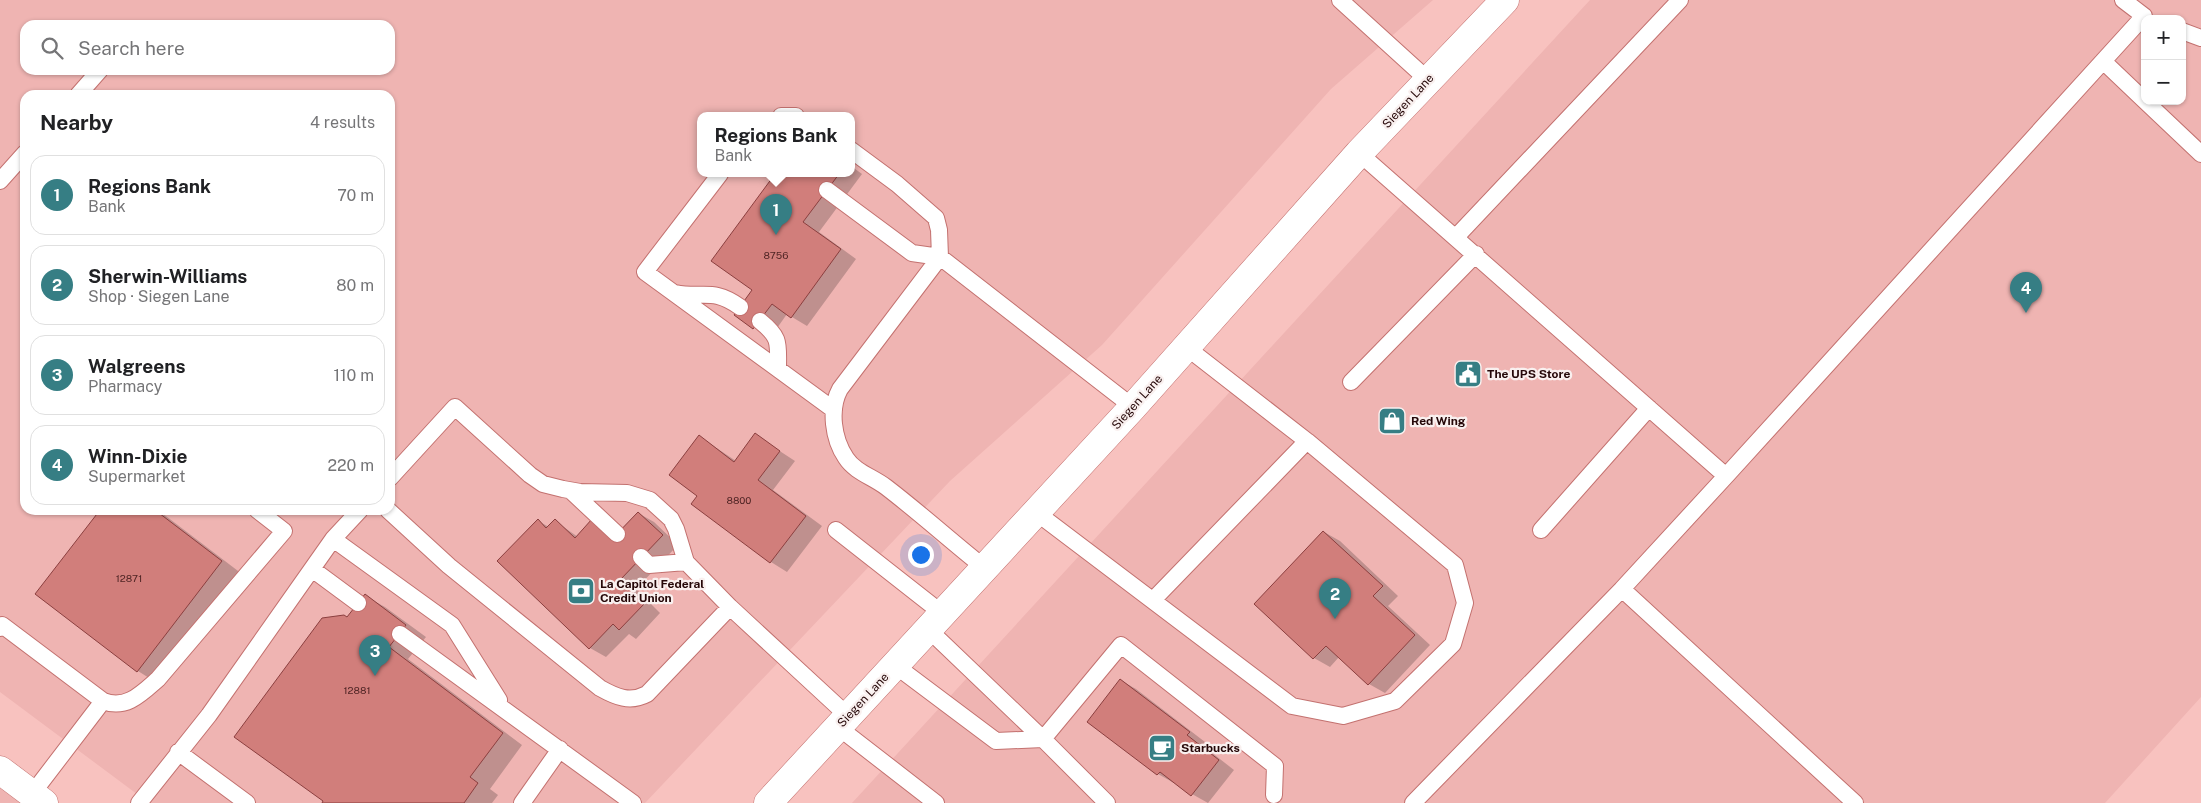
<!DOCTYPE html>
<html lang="en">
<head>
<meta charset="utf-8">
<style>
  :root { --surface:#fff; --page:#f6f6f6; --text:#202124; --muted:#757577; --line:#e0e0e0; --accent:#367e84 }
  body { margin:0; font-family:"Public Sans",sans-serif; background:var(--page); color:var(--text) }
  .controls { position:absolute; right:15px; top:15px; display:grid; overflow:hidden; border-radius:10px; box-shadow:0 1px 4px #0004 }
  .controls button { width:45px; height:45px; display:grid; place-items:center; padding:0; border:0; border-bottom:1px solid var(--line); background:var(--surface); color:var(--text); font:25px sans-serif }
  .you { position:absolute; left:920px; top:554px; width:18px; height:18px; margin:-12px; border:4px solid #fff; border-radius:50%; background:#1a73e8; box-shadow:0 0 0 8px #1a73e833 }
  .badge { display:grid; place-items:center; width:32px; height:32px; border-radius:50%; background:var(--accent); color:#fff; font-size:16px; font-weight:700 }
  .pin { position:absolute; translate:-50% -41px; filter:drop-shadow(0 1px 2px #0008) }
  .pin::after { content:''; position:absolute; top:26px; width:18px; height:15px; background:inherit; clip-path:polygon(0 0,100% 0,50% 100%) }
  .popup { position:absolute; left:697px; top:112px; width:158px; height:65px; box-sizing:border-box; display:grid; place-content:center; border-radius:10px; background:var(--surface); filter:drop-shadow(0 1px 4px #0005); font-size:16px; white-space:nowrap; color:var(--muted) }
  .popup b { font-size:19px; color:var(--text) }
  .popup::after { content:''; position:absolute; left:50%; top:100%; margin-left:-10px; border:10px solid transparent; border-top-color:var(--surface) }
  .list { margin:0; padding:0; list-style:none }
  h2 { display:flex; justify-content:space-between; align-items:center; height:65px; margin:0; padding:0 20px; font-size:21px }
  h2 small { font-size:16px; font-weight:400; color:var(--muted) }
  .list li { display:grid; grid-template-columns:32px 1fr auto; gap:15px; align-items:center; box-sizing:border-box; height:80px; margin:0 10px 10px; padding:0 10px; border:1px solid var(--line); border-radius:15px }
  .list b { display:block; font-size:19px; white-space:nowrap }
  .list p { margin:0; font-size:16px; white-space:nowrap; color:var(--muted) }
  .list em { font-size:16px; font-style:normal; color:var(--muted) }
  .icon { flex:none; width:28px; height:28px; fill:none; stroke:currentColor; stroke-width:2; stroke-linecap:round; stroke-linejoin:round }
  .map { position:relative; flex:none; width:2201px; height:803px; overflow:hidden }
  .search { position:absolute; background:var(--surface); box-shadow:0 1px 4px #0004; left:20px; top:20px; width:375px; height:55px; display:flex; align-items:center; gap:12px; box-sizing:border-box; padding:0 18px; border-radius:15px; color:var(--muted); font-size:19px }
  .panel { position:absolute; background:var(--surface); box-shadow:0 1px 4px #0004; left:20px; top:90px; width:375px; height:425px; border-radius:15px }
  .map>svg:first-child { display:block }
  .built { fill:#efb4b2; fill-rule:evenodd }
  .shadow { fill:#0003 }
  .building { fill:#d17e7b; stroke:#8b3f3f }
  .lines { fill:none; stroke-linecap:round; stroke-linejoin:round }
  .lane-casing { stroke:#c3716f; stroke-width:18 }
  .secondary-casing { stroke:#c3716f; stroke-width:29 }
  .primary-casing { stroke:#c3716f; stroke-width:29 }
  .lane { stroke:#fff; stroke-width:16 }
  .secondary { stroke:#fff; stroke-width:28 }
  .primary { stroke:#fff; stroke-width:28 }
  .labels { text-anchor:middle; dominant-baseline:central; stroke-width:4.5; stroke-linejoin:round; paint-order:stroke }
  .number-label { font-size:10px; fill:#502525 }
  .street-label { font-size:12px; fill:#250708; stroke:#f9f0ef }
  .poi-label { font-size:12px; font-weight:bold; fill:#250708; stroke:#f9f0ef; text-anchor:start }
</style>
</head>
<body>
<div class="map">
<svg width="2201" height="803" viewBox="0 0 2201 803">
  <rect width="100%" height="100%" fill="#f8c2bf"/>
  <path class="built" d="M 0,0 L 1433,0 L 1331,89 L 1102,345 L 950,481 L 645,803 L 149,803 L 0,692 ZM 25,25 L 390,25 L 390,70 L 25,70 ZM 25,95 L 390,95 L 390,510 L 25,510 ZM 701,116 L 851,116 L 851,174 L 701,174 Z
    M 1590,0 L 2201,0 L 2201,697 L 2105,803 L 852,803 ZM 2145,19 L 2182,19 L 2182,101 L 2145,101 Z
    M 0,770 L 44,803 L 0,803 Z"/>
  <path class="shadow" d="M 851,166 L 862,174 L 819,232 L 856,259 L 807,326 L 787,314 L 770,338 L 735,315 L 753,290 L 713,261 L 777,174 L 851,174 Z
    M 755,435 L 795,461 L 773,490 L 822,526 L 787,572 L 771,562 L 693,503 L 698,496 L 700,437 L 736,461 Z
    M 102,510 L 158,510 L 242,574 L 157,683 L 138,671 Z
    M 638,513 L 654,522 L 678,545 L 636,589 L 660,613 L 636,639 L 629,634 L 606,657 L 590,648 L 499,561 L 538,521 L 549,527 L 555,521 L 578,537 L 615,537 Z
    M 1324,532 L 1340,541 L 1398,596 L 1388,606 L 1430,645 L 1385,693 L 1369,684 L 1339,657 L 1330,667 L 1314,658 L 1256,604 Z
    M 365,596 L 385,607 L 426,637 L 408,659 L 522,745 L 490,789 L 498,795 L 492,803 L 323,803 L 348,619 Z
    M 1120,680 L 1136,689 L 1205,742 L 1202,745 L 1234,770 L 1208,803 L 1192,794 L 1175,782 L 1174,783 L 1158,774 Z"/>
  <path class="building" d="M 775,174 L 839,174 L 803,222 L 841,249 L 791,318 L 772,304 L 753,329 L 734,315 L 752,290 L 711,261 Z
    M 755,433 L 780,451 L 758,480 L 806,516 L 770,563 L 691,504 L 697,496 L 669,475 L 699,435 L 734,462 Z
    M 100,510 L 155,510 L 222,561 L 137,672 L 35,594 Z
    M 638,512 L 663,535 L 621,579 L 645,603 L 619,630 L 613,624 L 589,649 L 497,561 L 538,519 L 546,528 L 555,519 L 575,538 L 592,519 L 612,539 Z
    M 1323,531 L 1383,586 L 1373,596 L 1415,635 L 1368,685 L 1326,646 L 1313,659 L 1254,604 Z
    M 365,594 L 406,625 L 389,647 L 503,733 L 470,777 L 478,783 L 464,803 L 322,803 L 323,801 L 234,737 L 322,618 L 344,615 L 347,617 Z
    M 1120,679 L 1190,732 L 1187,735 L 1219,760 L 1191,796 L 1160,772 L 1157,775 L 1087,722 Z"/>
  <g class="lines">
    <g class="lane-casing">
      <path id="lane" d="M 1340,0 L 1428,80
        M 2182,31 L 2201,38
        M 2103,61 L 2145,101
        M 78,95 L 100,70
        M 2145,101 L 2201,154
        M 781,116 L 796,116
        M 1359,153 L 1726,476 L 2144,16 L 2123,0
        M 720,174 L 645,272 L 834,410
        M 0,181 L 25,153
        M 827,190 L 912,253 L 940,257 L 939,230 L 936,218 L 897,184 L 851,150
        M 1456,237 L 1680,0
        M 675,293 C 703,299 712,287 740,307
        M 760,321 C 781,338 778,343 778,369
        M 1351,382 L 1476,254
        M 1726,476 L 1622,589 L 1855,803
        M 390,478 L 455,407 L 530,475 L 543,484 L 563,489 L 580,492 L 627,493 L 650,500 L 671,519 L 676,529 L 686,562 L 730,607 L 848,716
        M 571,491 L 617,534
        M 388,510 L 449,566 L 600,688 C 616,697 630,703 647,694 L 730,607
        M 1037,513 L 1292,706 L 1343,716 L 1395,701 L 1453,644 L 1465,603 L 1455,565 L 1307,441 L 1186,347
        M 836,530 L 943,614
        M 1541,530 L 1649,408
        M 333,539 L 452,625 L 499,700
        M 641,557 L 649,565 L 686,562
        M 312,569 L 358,603
        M 986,569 C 952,542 920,513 886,487 C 873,477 855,472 846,458 C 833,439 829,409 840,389 L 940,257 L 1133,407
        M 1153,600 L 1307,441
        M 0,628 L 2,625 L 103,701
        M 400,634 L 633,803
        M 896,666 L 996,741 L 1043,739 L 929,630
        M 838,727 L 936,803
        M 178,752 L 247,803
        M 32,794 L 103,701 C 126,710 141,694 158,679 L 284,531 L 257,510
        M 139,803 L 209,715 L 333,539 L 360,510
        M 522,803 L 560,749
        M 1107,803 L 1043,739 L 1121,645 L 1275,766 L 1274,795
        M 1413,803 L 1622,589"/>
    </g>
    <g class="secondary-casing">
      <path id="secondary" d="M 0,770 L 44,803"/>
    </g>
    <g class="primary-casing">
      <path id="primary" d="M 768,803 L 1133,407 L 1359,153 L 1505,0"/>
    </g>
    <use href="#lane" class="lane"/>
    <use href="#secondary" class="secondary"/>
    <use href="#primary" class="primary"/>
  </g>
  <defs>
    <g id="civic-square" transform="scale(1.4375)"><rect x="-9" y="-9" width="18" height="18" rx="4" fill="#367e84" stroke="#f9f0ef"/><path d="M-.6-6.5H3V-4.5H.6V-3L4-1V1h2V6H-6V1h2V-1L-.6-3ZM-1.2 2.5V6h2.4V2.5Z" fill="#fff"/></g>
    <g id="shop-square" transform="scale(1.4375)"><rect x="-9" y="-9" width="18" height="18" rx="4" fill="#367e84" stroke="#f9f0ef"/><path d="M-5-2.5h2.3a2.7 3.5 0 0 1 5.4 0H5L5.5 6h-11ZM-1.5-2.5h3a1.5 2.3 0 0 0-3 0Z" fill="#fff"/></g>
    <g id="bank-square" transform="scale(1.4375)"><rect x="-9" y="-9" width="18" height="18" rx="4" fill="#367e84" stroke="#f9f0ef"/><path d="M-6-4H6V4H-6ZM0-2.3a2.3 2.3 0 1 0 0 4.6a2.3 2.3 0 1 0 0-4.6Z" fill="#fff"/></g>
    <g id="cafe-square" transform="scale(1.4375)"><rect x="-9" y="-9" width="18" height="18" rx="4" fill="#367e84" stroke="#f9f0ef"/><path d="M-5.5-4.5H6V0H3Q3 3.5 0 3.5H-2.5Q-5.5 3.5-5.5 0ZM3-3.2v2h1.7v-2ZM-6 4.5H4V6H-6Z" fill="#fff"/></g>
  </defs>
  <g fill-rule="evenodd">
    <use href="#civic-square" x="1468" y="374"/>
    <use href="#shop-square" x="1392" y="421"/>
    <use href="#bank-square" x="581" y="591"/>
    <use href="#cafe-square" x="1162" y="748"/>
  </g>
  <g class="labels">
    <g class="number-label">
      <text x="776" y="255">8756</text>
      <text x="739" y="500">8800</text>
      <text x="129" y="578">12871</text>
      <text x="357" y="690">12881</text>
    </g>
    <g class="street-label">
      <text transform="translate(1408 101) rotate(-47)">Siegen Lane</text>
      <text transform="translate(1137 402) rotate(-48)">Siegen Lane</text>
      <text transform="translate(863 700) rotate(-47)">Siegen Lane</text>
    </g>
    <g class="poi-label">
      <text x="1487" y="374">The UPS Store</text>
      <text x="1411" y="421">Red Wing</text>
      <text x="600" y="584">La Capitol Federal<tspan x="600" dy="14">Credit Union</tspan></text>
      <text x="1181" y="748">Starbucks</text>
    </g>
  </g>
</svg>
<div class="controls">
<button>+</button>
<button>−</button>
</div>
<div class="you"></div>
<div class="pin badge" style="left:776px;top:235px">1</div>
<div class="popup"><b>Regions Bank</b>Bank</div>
<div class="pin badge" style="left:1335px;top:619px">2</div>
<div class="pin badge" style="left:375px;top:676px">3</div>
<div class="pin badge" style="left:2026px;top:313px">4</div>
<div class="search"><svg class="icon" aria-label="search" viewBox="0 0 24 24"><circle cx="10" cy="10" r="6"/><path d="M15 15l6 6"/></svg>Search here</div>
<section class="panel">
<h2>Nearby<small>4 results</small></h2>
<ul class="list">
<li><span class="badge">1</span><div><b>Regions Bank</b><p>Bank</p></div><em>70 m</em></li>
<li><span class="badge">2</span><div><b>Sherwin-Williams</b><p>Shop · Siegen Lane</p></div><em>80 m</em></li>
<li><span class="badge">3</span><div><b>Walgreens</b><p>Pharmacy</p></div><em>110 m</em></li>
<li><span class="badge">4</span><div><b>Winn-Dixie</b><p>Supermarket</p></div><em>220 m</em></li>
</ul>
</section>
</div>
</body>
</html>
